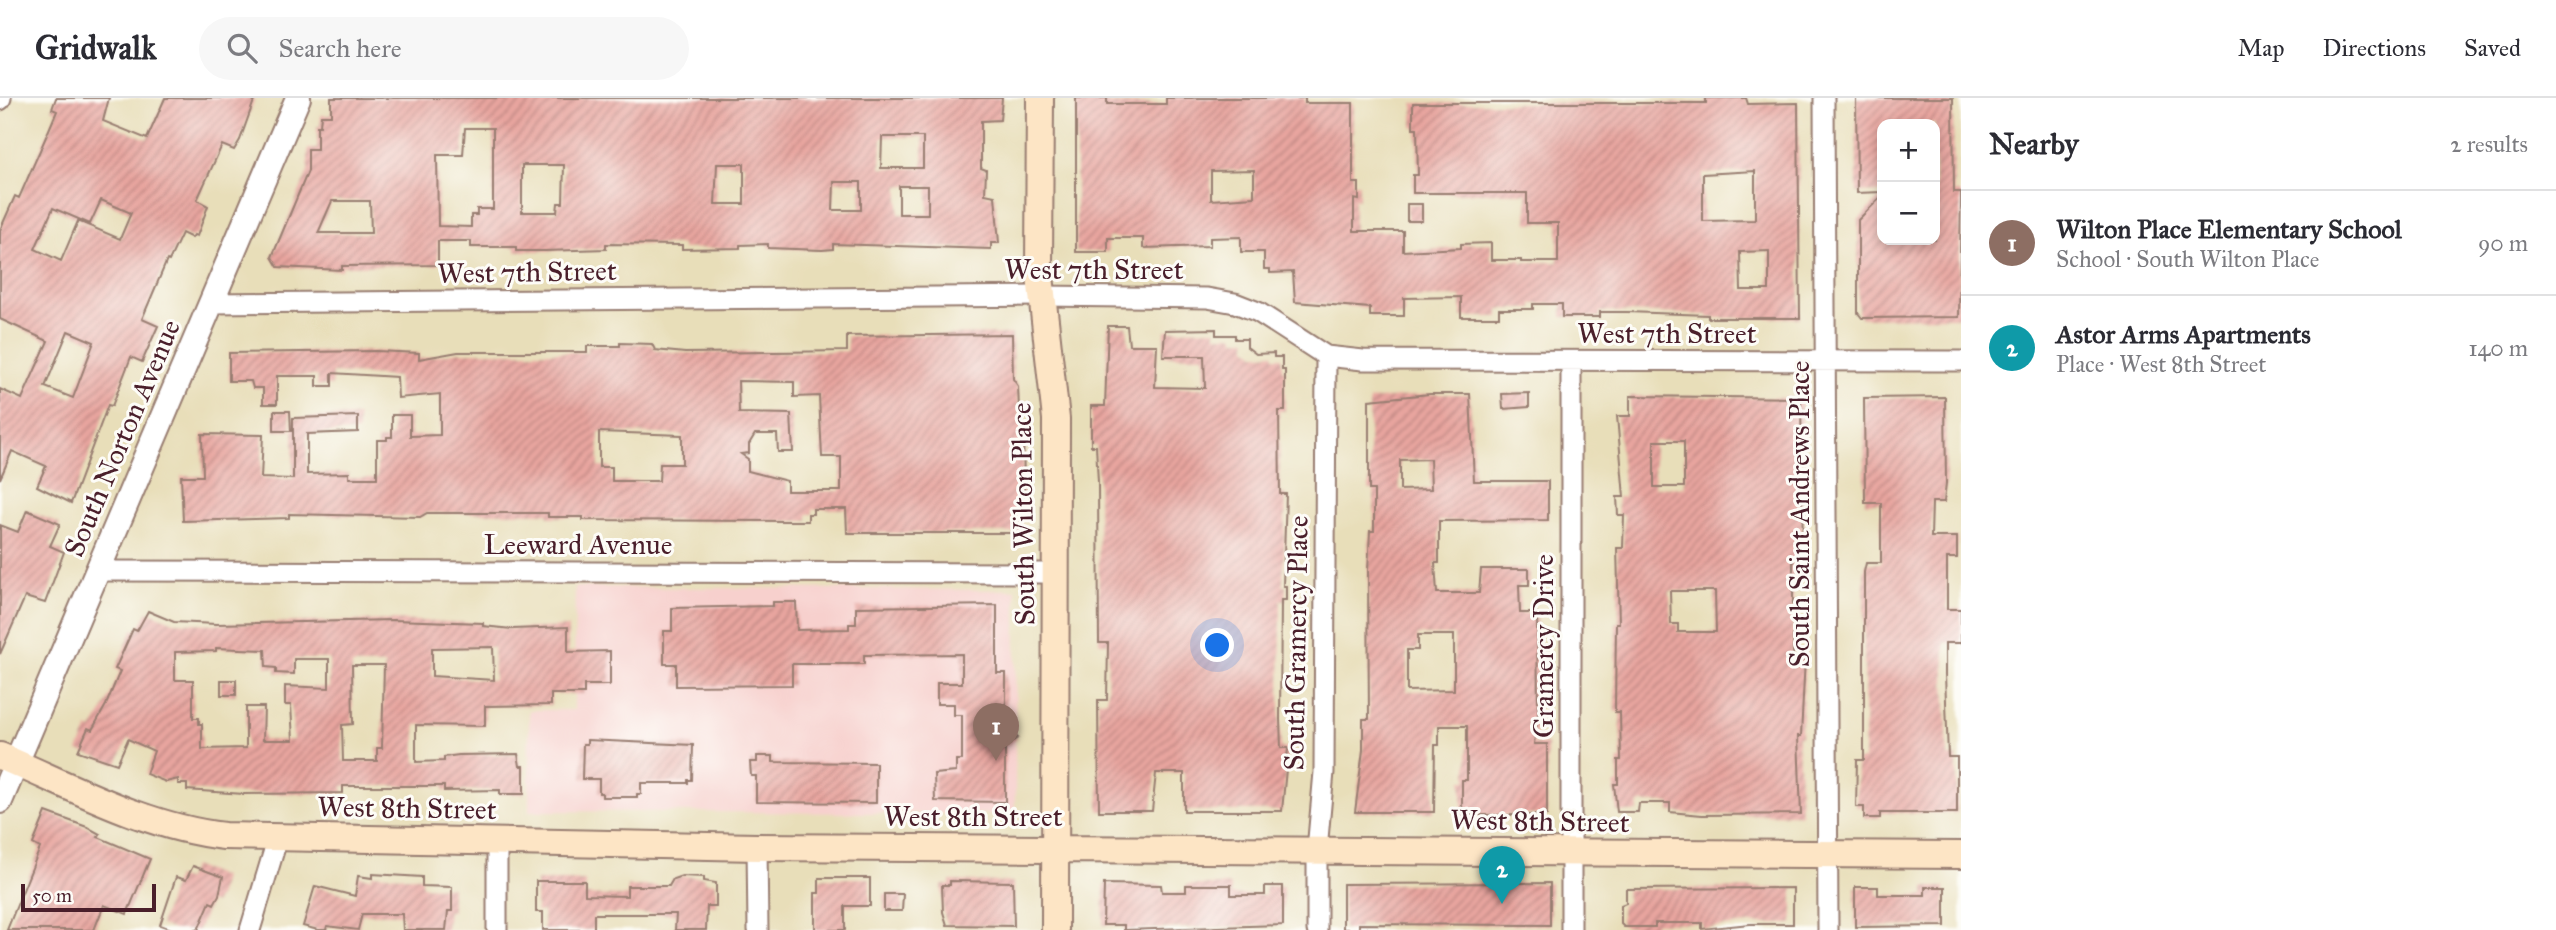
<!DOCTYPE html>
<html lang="en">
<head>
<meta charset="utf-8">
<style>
  :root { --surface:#fff; --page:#f7f7f7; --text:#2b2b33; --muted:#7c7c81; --line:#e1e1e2; --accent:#d1495b }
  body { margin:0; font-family:"IM FELL Great Primer",serif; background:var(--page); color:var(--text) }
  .controls { position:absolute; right:21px; top:21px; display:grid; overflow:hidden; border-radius:14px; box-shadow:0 4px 10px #0003 }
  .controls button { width:63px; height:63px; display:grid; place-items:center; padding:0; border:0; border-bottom:2px solid var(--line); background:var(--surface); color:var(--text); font:35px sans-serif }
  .scale { position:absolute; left:21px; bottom:18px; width:135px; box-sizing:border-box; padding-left:7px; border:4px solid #4a1f2b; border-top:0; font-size:19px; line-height:24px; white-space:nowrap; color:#4a1f2b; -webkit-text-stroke:5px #fdfcf7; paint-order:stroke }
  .you { position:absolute; left:1218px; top:548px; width:24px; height:24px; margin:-18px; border:5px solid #fff; border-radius:50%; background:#1a73e8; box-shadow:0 0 0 10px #1a73e833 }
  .badge { display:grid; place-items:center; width:46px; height:46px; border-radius:50%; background:var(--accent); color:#fff; font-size:23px; font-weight:700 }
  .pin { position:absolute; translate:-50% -58px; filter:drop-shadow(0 2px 4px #0008) }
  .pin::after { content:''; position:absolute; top:37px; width:24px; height:21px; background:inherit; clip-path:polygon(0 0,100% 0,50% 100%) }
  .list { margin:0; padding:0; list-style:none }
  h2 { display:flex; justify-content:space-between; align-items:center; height:91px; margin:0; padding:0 28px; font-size:30px }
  h2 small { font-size:23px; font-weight:400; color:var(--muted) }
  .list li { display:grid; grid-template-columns:46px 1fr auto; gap:21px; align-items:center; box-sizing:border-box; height:105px; padding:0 28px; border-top:2px solid var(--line) }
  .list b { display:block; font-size:26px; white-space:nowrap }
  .list p { margin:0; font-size:23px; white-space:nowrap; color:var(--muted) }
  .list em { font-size:23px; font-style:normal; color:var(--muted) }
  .icon { flex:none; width:38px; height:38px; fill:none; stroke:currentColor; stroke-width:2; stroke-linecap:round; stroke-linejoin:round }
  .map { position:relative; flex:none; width:1961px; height:832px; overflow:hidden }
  header { display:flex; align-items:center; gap:42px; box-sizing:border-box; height:98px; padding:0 35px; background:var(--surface); border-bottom:2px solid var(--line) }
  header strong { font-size:33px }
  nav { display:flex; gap:38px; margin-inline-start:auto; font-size:24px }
  .search { width:490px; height:63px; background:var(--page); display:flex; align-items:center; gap:18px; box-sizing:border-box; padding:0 24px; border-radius:38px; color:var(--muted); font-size:26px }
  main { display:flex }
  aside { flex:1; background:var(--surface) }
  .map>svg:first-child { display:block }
  .built { fill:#f7d0cd }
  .building { fill:url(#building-hatch); fill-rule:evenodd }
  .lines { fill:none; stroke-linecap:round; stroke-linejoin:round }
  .minor-casing { stroke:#997e72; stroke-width:23 }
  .tertiary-casing { stroke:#997e72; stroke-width:28 }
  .secondary-casing { stroke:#997e72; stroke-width:30 }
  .minor { stroke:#fff; stroke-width:19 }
  .tertiary { stroke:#fff; stroke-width:24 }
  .secondary { stroke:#fde5c5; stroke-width:26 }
  .labels { text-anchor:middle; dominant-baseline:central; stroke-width:6; stroke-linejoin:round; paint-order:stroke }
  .street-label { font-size:28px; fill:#4a1f2b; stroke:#fdfcf7 }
</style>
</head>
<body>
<header>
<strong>Gridwalk</strong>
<div class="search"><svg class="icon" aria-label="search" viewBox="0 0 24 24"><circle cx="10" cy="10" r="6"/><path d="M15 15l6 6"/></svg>Search here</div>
<nav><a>Map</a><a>Directions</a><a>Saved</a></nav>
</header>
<main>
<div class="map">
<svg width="1961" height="832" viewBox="0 0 1961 832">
  <defs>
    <pattern id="building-hatch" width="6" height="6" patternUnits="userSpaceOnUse" patternTransform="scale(1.75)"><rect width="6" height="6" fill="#e8a59f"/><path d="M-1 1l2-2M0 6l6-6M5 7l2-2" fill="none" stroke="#be8682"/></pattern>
  </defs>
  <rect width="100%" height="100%" fill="#fdfcf7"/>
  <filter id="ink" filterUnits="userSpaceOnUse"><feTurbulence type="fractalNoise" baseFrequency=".0143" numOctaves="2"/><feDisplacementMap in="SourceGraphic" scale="14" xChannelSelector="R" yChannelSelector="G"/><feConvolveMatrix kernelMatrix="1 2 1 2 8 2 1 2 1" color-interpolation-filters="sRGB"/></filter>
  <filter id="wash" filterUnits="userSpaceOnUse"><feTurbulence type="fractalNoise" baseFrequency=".00686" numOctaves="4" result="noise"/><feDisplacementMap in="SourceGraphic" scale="28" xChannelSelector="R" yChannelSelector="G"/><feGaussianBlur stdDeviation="1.57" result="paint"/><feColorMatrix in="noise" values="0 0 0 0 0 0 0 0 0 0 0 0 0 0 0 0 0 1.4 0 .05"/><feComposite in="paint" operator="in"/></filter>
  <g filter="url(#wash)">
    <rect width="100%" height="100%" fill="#e8deb9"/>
    <path class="built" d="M 575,489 L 1016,492 L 1015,716 L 529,713 L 529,612 L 574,612 Z"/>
    <g id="blocks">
      <path class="building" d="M 56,0 L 109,0 L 103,23 L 147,41 L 165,0 L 255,0 L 240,42 L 234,52 L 222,47 L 197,102 L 208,108 L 197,138 L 194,137 L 192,140 L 182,135 L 169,163 L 167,162 L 142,221 L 158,228 L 142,264 L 131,259 L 112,308 L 108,307 L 71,405 L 37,388 L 46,368 L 12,353 L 0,381 L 0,291 L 22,301 L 48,243 L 0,221 L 0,132 L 15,98 L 19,100 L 45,41 L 57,13 L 52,11 ZM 101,102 L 131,115 L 120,141 L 78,123 L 61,163 L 35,151 L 53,110 L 90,126 ZM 68,233 L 94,244 L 73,300 L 45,289 Z
        M 331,0 L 1002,0 L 1000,22 L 981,23 L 981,70 L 986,72 L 985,96 L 995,98 L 999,145 L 991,145 L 991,151 L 833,146 L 833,151 L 822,152 L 768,150 L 768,146 L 740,147 L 740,150 L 682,151 L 682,147 L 606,146 L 606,151 L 545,153 L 516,153 L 516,149 L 471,149 L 471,143 L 438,143 L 438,167 L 342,168 L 342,172 L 278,169 L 272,159 L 308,73 L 308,51 L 317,51 L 317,28 L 320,28 L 321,17 L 331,17 ZM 465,30 L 493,30 L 493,111 L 477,111 L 477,117 L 471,117 L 471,129 L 438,128 L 437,57 L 463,57 ZM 882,39 L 923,39 L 923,70 L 881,70 ZM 717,66 L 744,66 L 744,106 L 715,106 ZM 522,67 L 564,67 L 563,105 L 558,105 L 557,114 L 522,114 ZM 834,84 L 861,84 L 861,112 L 833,112 ZM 899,88 L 928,88 L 928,116 L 899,116 ZM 332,103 L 370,103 L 371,135 L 318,135 Z
        M 1076,0 L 1107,0 L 1107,6 L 1166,6 L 1166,0 L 1305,0 L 1305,5 L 1353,5 L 1353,85 L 1359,85 L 1359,102 L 1354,101 L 1354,133 L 1403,133 L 1403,153 L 1461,150 L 1461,146 L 1491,145 L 1491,162 L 1521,162 L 1521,164 L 1558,164 L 1558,125 L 1527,125 L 1527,95 L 1413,95 L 1413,77 L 1418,77 L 1417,30 L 1413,30 L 1413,5 L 1706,5 L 1706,0 L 1746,0 L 1748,6 L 1798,5 L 1800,220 L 1708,220 L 1708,217 L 1627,214 L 1600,214 L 1600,219 L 1562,219 L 1562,206 L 1533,206 L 1533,211 L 1499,211 L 1499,219 L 1461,219 L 1461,199 L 1404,200 L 1404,218 L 1370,218 L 1370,210 L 1295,204 L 1293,174 L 1270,175 L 1270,171 L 1264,171 L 1264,154 L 1241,154 L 1241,139 L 1210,140 L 1210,148 L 1143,150 L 1143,140 L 1108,140 L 1108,154 L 1076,154 ZM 1254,72 L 1254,99 L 1211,102 L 1211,73 ZM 1755,73 L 1755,122 L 1703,123 L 1703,76 ZM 1769,153 L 1769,192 L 1741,192 L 1740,154 Z
        M 1856,0 L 1953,0 L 1954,94 L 1961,94 L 1959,219 L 1862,220 L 1858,215 L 1858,122 L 1882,98 L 1882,142 L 1935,142 L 1935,26 L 1882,26 L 1882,94 L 1857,95 Z
        M 1407,106 L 1422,106 L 1422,123 L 1407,123 Z
        M 1108,228 L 1127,228 L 1129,247 L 1157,247 L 1155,289 L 1205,290 L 1204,258 L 1163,258 L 1165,232 L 1216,231 L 1216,237 L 1235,237 L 1235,241 L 1247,241 L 1247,249 L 1256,256 L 1274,255 L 1274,259 L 1282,259 L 1282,272 L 1285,272 L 1285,313 L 1279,313 L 1280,396 L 1286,396 L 1283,488 L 1286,488 L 1286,502 L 1281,502 L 1280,621 L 1281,650 L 1288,650 L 1282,713 L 1184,713 L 1184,675 L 1156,675 L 1152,713 L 1099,713 L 1098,602 L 1107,602 L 1108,545 L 1099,545 L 1098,384 L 1096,348 L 1091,348 L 1091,308 L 1105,308 Z
        M 1012,236 L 1013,281 L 1018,288 L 1019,311 L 1023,323 L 1024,396 L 1021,396 L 1021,435 L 847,435 L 846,411 L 813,411 L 813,416 L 808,416 L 808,423 L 786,423 L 583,422 L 583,419 L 548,419 L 548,415 L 427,415 L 420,419 L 289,416 L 289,420 L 183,423 L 181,378 L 203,378 L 202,336 L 263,337 L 261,380 L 293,381 L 293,320 L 358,318 L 358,334 L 307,336 L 307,376 L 349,375 L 349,380 L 377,380 L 377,342 L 387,342 L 387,339 L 392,339 L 392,317 L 410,317 L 410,338 L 440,337 L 440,296 L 398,300 L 397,279 L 332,275 L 332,288 L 317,288 L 317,278 L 277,278 L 277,306 L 263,306 L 263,290 L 253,290 L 251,283 L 229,283 L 229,255 L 376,253 L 419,255 L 419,261 L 458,254 L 587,254 L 587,248 L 620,248 L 620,245 L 652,246 L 655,252 L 685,255 L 847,253 L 847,238 ZM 738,283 L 794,284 L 794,299 L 819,298 L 822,359 L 841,359 L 841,393 L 787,393 L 787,383 L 748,373 L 748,361 L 741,356 L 749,355 L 749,346 L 755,336 L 777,336 L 778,354 L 793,354 L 791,316 L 739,315 ZM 599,334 L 682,337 L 682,366 L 660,366 L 659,383 L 612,383 L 612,369 L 599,369 Z
        M 1529,295 L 1529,309 L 1503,311 L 1502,296 Z
        M 1430,296 L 1470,296 L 1474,383 L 1548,383 L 1548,422 L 1439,423 L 1439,465 L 1435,465 L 1437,495 L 1479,495 L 1481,471 L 1529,471 L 1529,487 L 1519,487 L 1520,515 L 1537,515 L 1538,616 L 1534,646 L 1547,646 L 1547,717 L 1462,717 L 1462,682 L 1467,682 L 1467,628 L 1439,628 L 1439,647 L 1435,647 L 1434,714 L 1355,714 L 1363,652 L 1363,621 L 1369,621 L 1368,473 L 1370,433 L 1374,433 L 1374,392 L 1369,392 L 1369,302 ZM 1430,361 L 1431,391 L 1400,392 L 1400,362 ZM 1418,537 L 1454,537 L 1454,592 L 1407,593 L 1407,552 L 1418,552 Z
        M 1630,298 L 1801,300 L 1803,460 L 1793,460 L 1793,560 L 1805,560 L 1801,638 L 1798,638 L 1801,716 L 1702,717 L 1670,714 L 1670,705 L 1639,705 L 1638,714 L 1617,714 L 1614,686 L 1618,686 L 1618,662 L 1621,662 L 1620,614 L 1615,614 L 1616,525 L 1619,525 L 1617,450 L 1623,450 L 1624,417 L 1618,417 L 1617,399 L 1624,399 L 1617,318 L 1630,318 ZM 1654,343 L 1684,343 L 1684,389 L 1654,389 ZM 1670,493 L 1715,493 L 1716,534 L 1678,534 L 1678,526 L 1671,526 Z
        M 1945,299 L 1946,385 L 1944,404 L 1932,404 L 1931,439 L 1957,439 L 1957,460 L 1947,460 L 1947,511 L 1961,511 L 1961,545 L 1945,545 L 1945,576 L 1948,659 L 1957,659 L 1957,715 L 1880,715 L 1880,720 L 1864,720 L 1864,709 L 1856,709 L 1857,662 L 1864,662 L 1864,474 L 1866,465 L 1881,465 L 1881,405 L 1865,405 L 1864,300 Z
        M 274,313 L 290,313 L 291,333 L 274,333 Z
        M 27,412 L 60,426 L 50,448 L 64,454 L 45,505 L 25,499 L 0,556 L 0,427 L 18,434 Z
        M 773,504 L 796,504 L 797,532 L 849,531 L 849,526 L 856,526 L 856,509 L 997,507 L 997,575 L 1006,575 L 1006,631 L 1018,640 L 1005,648 L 1005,704 L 935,703 L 934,676 L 956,674 L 956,662 L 962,662 L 962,617 L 954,617 L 954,606 L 937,606 L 937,585 L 962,585 L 962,556 L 864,557 L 864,566 L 792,566 L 792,587 L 676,588 L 676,566 L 664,566 L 664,533 L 672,533 L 672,510 L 773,508 Z
        M 148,513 L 174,524 L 216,526 L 393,522 L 483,525 L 483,528 L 512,531 L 568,529 L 568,554 L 610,553 L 610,587 L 584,587 L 584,596 L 551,596 L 551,607 L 485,608 L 485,628 L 416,627 L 416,664 L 444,663 L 444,659 L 459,657 L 518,656 L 520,668 L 524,668 L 524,696 L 500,696 L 500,692 L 444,693 L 444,688 L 343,688 L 343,695 L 244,696 L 187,692 L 187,686 L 178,686 L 178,681 L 166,684 L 146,676 L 154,653 L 128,641 L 117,666 L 78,653 L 88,630 L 92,632 L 106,607 L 120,573 L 115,571 L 133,531 L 137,533 ZM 493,549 L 494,582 L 432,578 L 432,550 ZM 216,550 L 265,552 L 266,569 L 276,570 L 276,575 L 294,576 L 294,561 L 329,561 L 329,590 L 285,588 L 285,607 L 291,607 L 293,642 L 263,642 L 264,609 L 246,609 L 246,650 L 202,651 L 202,626 L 199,626 L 199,620 L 193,620 L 193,582 L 175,582 L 175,554 L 216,553 ZM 352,567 L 384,567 L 382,650 L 377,650 L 377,663 L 343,663 L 342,627 L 353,626 Z
        M 221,582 L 236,582 L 236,597 L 221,597 Z
        M 587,642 L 693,647 L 692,682 L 688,682 L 688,685 L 641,685 L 641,696 L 637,696 L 637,699 L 602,699 L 602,695 L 599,695 L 599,681 L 582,681 L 583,646 L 587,646 Z
        M 757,658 L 773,658 L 773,664 L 876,665 L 876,705 L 756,704 L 756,678 L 751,678 L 750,664 L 757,664 Z
        M 46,714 L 87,729 L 100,736 L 98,739 L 150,761 L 127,816 L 104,807 L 94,832 L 7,832 L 40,750 L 33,746 Z
        M 193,768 L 223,779 L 219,797 L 214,806 L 210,804 L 198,832 L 174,832 L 160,827 L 176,779 L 186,782 Z
        M 372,776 L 422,779 L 422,788 L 452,789 L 452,813 L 448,813 L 446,832 L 403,832 L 402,816 L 362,816 L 358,832 L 327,828 L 326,832 L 318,832 L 303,828 L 315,788 L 355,798 L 358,778 L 372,780 Z
        M 682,778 L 704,779 L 704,783 L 716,785 L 716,808 L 707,808 L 706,832 L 675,832 L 676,816 L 594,816 L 594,832 L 543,832 L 543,814 L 536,814 L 536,783 L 585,783 L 585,797 L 627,798 L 627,788 L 669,788 L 673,781 Z
        M 819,780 L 870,780 L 870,808 L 845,808 L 845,832 L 815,832 L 815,795 L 819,795 Z
        M 950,783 L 1013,784 L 1014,828 L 947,827 L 943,814 L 942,787 L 950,787 Z
        M 1550,785 L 1550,827 L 1359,826 L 1359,831 L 1343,831 L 1343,786 Z
        M 1104,786 L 1161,787 L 1162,794 L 1186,794 L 1186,787 L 1231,787 L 1231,797 L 1265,797 L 1265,788 L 1283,788 L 1283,827 L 1124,832 L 1124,827 L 1103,827 Z
        M 1855,789 L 1878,789 L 1878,797 L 1925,797 L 1925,789 L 1945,789 L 1945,828 L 1855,829 Z
        M 1793,790 L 1793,826 L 1750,826 L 1702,831 L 1702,825 L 1655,825 L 1655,829 L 1624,829 L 1621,826 L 1621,807 L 1626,805 L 1626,791 Z
        M 884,796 L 903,796 L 902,813 L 884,813 Z"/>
    </g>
  </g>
  <g filter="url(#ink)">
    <use href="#blocks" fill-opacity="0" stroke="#997e72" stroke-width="2"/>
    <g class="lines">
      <g class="minor-casing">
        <path id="minor" d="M 1824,0 L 1828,832
          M 0,2 L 1,0
          M 212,205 L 1042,198 L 1207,200 L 1235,205 L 1258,214 L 1326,258 L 1363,262 L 1961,263
          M 1571,264 L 1571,832
          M 98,473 L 1057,475
          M 497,744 L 497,832
          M 757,749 L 758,832
          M 250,832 L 278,739
          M 1317,832 L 1317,752 L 1324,674 L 1326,258"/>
      </g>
      <g class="tertiary-casing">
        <path id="tertiary" d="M 0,703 L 298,0"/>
      </g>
      <g class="secondary-casing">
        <path id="secondary" d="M 1040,0 L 1039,169 L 1056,321 L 1055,832
          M 0,658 C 73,689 145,729 224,738 L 757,749 L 1961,757"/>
      </g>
      <use href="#minor" class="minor"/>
      <use href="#tertiary" class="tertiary"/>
      <use href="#secondary" class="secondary"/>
    </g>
  </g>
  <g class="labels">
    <g class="street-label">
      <text x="1094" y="171">West 7th Street</text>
      <text transform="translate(527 174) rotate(-1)">West 7th Street</text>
      <text x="1667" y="235">West 7th Street</text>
      <text transform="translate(122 340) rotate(-67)">South Norton Avenue</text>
      <text transform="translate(1023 416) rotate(-91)">South Wilton Place</text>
      <text transform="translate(1799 416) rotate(-90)">South Saint Andrews Place</text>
      <text x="578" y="446">Leeward Avenue</text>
      <text transform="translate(1296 545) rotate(-89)">South Gramercy Place</text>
      <text transform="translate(1543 548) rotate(-90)">Gramercy Drive</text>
      <text transform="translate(407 710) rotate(1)">West 8th Street</text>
      <text x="973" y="718">West 8th Street</text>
      <text transform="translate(1540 723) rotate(1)">West 8th Street</text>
    </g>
  </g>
</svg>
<div class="controls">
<button>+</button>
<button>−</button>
</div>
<div class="scale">50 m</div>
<div class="you"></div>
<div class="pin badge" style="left:996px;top:663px;background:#8d6e63">1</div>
<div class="pin badge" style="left:1502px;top:806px;background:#0f9aa8">2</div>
</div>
<aside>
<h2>Nearby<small>2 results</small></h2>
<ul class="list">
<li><span class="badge" style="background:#8d6e63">1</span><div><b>Wilton Place Elementary School</b><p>School · South Wilton Place</p></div><em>90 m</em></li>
<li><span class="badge" style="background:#0f9aa8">2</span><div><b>Astor Arms Apartments</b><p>Place · West 8th Street</p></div><em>140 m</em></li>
</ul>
</aside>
</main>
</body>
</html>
